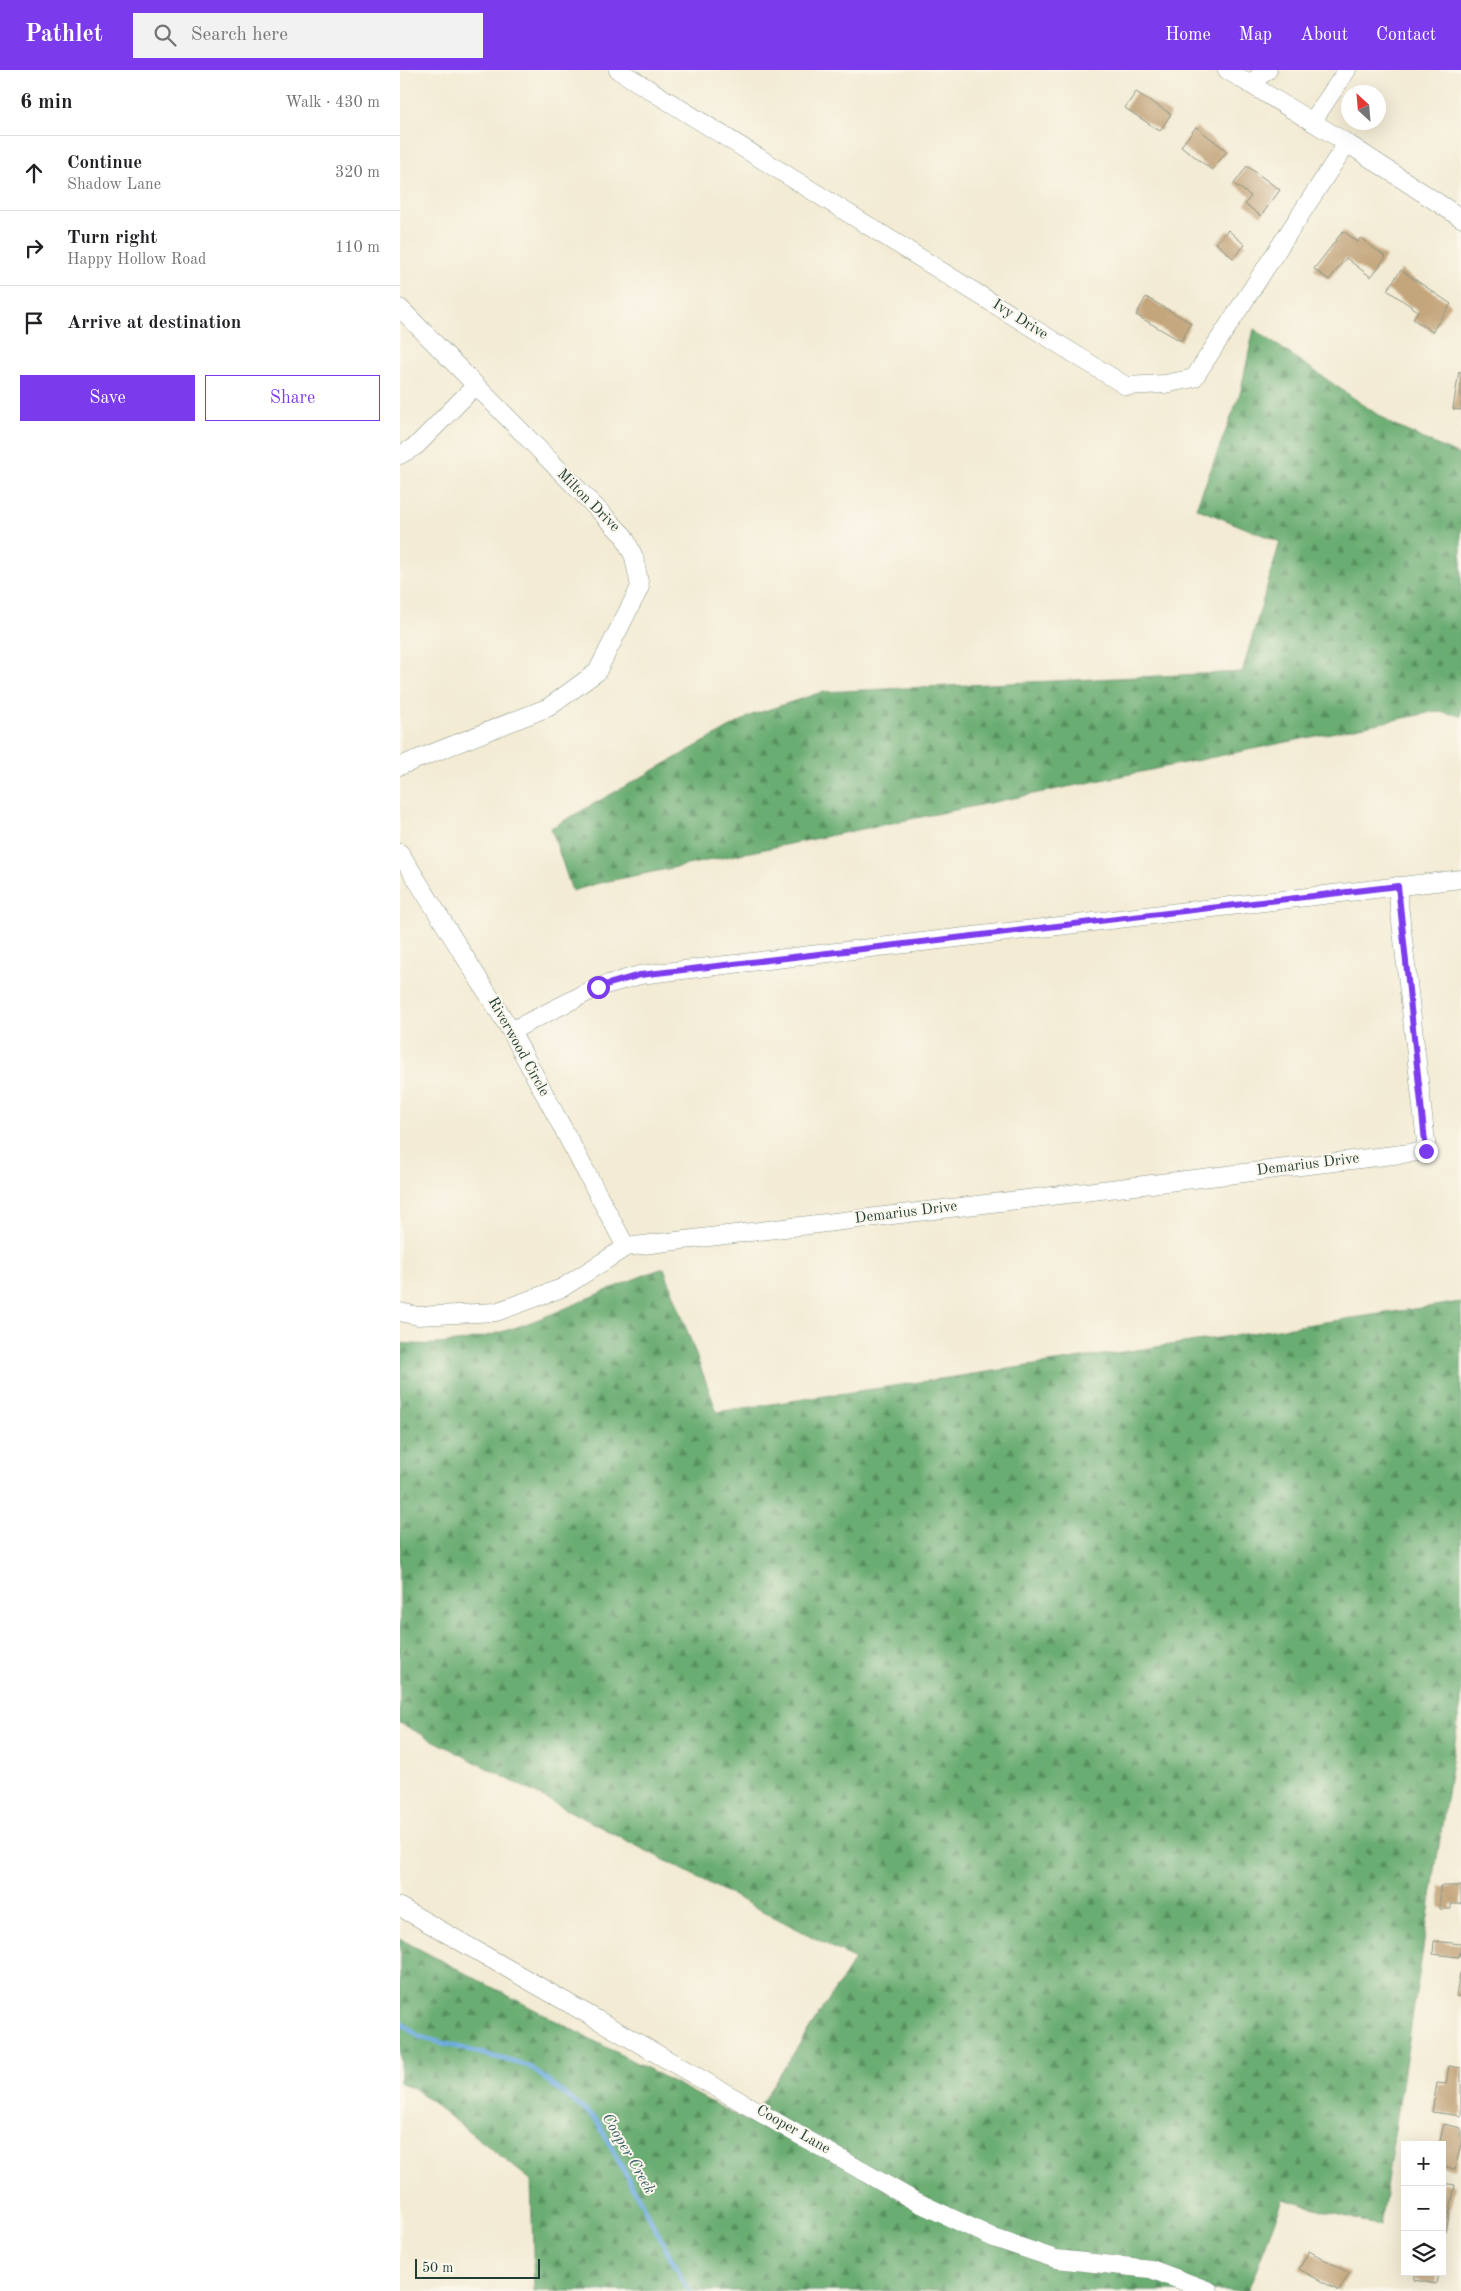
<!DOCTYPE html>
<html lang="en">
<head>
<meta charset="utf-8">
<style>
  :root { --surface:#fff; --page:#f2f2f2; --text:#202124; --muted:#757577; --line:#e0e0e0; --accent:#7c3aed }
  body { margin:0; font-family:"Old Standard TT",serif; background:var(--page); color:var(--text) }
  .controls { position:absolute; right:15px; bottom:15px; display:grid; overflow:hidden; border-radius:0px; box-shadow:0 5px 20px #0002 }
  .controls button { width:45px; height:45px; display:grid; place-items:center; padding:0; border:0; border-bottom:1px solid var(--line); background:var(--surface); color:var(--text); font:25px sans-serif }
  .compass { position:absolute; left:941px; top:15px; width:45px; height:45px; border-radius:50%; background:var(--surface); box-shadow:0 5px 20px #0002; rotate:334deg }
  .scale { position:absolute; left:15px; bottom:12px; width:125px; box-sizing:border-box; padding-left:5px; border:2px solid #1f3d34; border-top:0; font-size:14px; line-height:18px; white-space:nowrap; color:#1f3d34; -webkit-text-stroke:4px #fbf7ec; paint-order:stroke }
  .stop { position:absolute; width:15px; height:15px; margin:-11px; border:4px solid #7c3aed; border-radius:50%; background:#fff }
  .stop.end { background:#7c3aed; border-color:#fff; box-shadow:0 1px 5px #0008 }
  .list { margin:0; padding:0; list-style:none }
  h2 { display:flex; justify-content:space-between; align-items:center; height:65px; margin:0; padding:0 20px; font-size:21px }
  h2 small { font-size:16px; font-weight:400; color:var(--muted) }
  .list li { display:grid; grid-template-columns:32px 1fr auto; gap:15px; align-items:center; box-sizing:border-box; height:75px; padding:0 20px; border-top:1px solid var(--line) }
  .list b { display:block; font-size:19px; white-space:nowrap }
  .list p { margin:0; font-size:16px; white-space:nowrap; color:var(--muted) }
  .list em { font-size:16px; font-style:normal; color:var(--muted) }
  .actions { display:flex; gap:10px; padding:15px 20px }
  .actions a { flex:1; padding:11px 0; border:1px solid var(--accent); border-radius:0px; text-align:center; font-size:18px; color:var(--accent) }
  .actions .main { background:var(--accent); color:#fff }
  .icon { flex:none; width:28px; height:28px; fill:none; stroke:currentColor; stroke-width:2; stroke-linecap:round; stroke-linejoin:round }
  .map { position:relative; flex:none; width:1061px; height:2221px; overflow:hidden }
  header { display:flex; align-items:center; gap:30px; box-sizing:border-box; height:70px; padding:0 25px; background:var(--accent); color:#fff }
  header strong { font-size:24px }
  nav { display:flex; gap:28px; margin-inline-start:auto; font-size:18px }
  .search { width:350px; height:45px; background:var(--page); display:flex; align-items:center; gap:12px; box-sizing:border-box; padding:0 18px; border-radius:0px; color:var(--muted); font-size:19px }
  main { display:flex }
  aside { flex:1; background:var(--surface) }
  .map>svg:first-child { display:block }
  .forest { fill:url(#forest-firs); stroke:#447553 }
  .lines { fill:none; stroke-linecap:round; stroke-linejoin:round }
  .stream { stroke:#6cabdf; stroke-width:5 }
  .building { fill:#c4a67d }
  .minor-casing { stroke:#899484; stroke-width:19 }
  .minor { stroke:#fff; stroke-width:18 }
  .route { stroke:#7c3aed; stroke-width:6 }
  .labels { text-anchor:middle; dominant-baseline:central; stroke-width:4; stroke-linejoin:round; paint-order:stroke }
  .street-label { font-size:15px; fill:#1f3d34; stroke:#fbf7ec }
  .water-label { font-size:16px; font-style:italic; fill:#365e67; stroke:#fbf7ec }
</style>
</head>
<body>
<header>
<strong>Pathlet</strong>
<div class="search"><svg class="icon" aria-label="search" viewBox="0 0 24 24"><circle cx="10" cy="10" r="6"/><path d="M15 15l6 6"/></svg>Search here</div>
<nav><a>Home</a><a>Map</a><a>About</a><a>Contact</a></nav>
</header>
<main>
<aside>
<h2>6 min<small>Walk · 430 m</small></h2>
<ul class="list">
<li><svg class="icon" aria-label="ahead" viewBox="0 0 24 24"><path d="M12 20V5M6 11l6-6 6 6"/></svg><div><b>Continue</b><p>Shadow Lane</p></div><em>320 m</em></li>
<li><svg class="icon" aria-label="right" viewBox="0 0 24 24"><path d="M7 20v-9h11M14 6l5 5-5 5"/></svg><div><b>Turn right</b><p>Happy Hollow Road</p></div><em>110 m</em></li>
<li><svg class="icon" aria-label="arrive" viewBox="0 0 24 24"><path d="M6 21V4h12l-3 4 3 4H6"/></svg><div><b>Arrive at destination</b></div></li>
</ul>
<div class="actions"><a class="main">Save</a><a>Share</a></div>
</aside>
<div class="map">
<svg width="1061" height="2221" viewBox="0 0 1061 2221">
  <defs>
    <pattern id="forest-firs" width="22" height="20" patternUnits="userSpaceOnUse" patternTransform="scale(1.25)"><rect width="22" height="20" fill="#6aad72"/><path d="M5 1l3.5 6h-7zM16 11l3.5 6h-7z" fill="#578e5e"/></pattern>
  </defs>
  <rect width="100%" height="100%" fill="#fbf7ec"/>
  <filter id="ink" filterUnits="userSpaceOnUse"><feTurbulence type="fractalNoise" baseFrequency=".02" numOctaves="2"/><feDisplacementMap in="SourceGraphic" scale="10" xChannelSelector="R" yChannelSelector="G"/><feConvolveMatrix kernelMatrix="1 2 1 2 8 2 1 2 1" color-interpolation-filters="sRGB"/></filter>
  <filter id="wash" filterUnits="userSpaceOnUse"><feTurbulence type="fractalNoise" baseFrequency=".0096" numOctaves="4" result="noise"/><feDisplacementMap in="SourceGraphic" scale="20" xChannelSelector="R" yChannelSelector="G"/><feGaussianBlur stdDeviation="1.12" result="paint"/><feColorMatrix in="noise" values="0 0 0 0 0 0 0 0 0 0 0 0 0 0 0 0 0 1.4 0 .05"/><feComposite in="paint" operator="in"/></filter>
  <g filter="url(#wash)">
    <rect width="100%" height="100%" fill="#f3ebd4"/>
    <path class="forest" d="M 854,259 L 991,354 L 1061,386 L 1061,646 L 1038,641 L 199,813 L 172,821 L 151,758 L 352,645 L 422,622 L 842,602 L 880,472 L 796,438 L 840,324 Z
      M 264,1198 L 317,1342 L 1061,1232 L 1061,1633 L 980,2156 L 883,2129 L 848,2221 L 134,2221 L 131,2110 L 19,2022 L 0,2012 L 0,1869 L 349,2052 L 455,1889 L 0,1653 L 0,1273 C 94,1284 178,1227 264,1198 Z"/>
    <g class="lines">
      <path class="stream" d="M 0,1952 L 20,1967 L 129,1996 L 196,2049 L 289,2221"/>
    </g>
    <g id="blocks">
      <path class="building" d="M 736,22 L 771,44 L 760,61 L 725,38 Z
        M 796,57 L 827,81 L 812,100 L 781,76 Z
        M 847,96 L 880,120 L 861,146 L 845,134 L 851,126 L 834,114 Z
        M 828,160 L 845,175 L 833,188 L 816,173 Z
        M 943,161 L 958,172 L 960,168 L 986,187 L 971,207 L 946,188 L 929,210 L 914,199 Z
        M 1001,200 L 1051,234 L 1032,262 L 1013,249 L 1018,241 L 987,220 Z
        M 746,227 L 791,253 L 781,271 L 736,245 Z
        M 1059,301 L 1061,302 L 1061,340 L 1053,339 Z
        M 1040,1816 L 1061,1816 L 1061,1834 L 1051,1834 L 1051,1839 L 1040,1839 Z
        M 1034,1871 L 1061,1874 L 1059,1887 L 1033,1884 Z
        M 1060,1903 L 1061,1903 L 1061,1927 L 1056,1926 Z
        M 1049,1996 L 1061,1998 L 1061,2046 L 1032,2042 L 1037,2013 L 1046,2014 Z
        M 1044,2054 L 1061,2058 L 1061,2074 L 1055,2099 L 1042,2096 L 1042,2075 L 1039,2075 Z
        M 1042,2113 L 1055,2115 L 1046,2162 L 1042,2161 Z
        M 909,2181 L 949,2203 L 939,2221 L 899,2199 Z
        M 1016,2202 L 1038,2202 L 1036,2214 L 1014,2210 Z"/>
    </g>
  </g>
  <g filter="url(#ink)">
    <use href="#blocks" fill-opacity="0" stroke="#899484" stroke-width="1"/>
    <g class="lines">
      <g class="minor-casing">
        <path id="minor" d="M 218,0 L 726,316 L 765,314 L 794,308 L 947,73
          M 827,0 L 947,73 L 1061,148
          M 849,14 L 868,0
          M 912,52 L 947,0
          M 0,238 L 224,466 L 234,487 L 240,517 L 197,602 L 149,637 L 0,696
          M 0,385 L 16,376 L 75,316
          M 0,783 L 111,961 L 226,1177
          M 111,961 L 198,917 L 240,905 L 1061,809
          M 0,1242 L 18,1246 L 96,1242 L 162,1218 L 226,1177 L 1027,1081 L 997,816
          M 0,1837 L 513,2130 L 594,2168 L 656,2189 L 751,2199 L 809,2221"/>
      </g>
      <use href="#minor" class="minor"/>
    </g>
  </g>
  <g class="lines" filter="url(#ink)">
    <path class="route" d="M 198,917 L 240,905 L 998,816 L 1026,1081"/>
  </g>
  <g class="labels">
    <g class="street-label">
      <text transform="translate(620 250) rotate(32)">Ivy Drive</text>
      <text transform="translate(188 431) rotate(45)">Milton Drive</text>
      <text transform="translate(118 977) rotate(61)">Riverwood Circle</text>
      <text transform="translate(908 1095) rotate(-7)">Demarius Drive</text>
      <text transform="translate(506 1143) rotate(-7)">Demarius Drive</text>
      <text transform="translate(393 2060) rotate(30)">Cooper Lane</text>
    </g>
    <g class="water-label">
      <text transform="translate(228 2084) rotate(60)">Cooper Creek</text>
    </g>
  </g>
</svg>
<div class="controls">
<button>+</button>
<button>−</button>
<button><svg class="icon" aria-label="layers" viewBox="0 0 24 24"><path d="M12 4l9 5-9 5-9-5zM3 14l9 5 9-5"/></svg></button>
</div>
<svg class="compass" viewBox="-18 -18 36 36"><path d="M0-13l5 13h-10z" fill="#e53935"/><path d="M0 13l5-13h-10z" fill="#757577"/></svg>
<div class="scale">50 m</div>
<div class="stop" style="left:198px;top:917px"></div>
<div class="stop end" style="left:1026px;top:1081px"></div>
</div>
</main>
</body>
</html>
